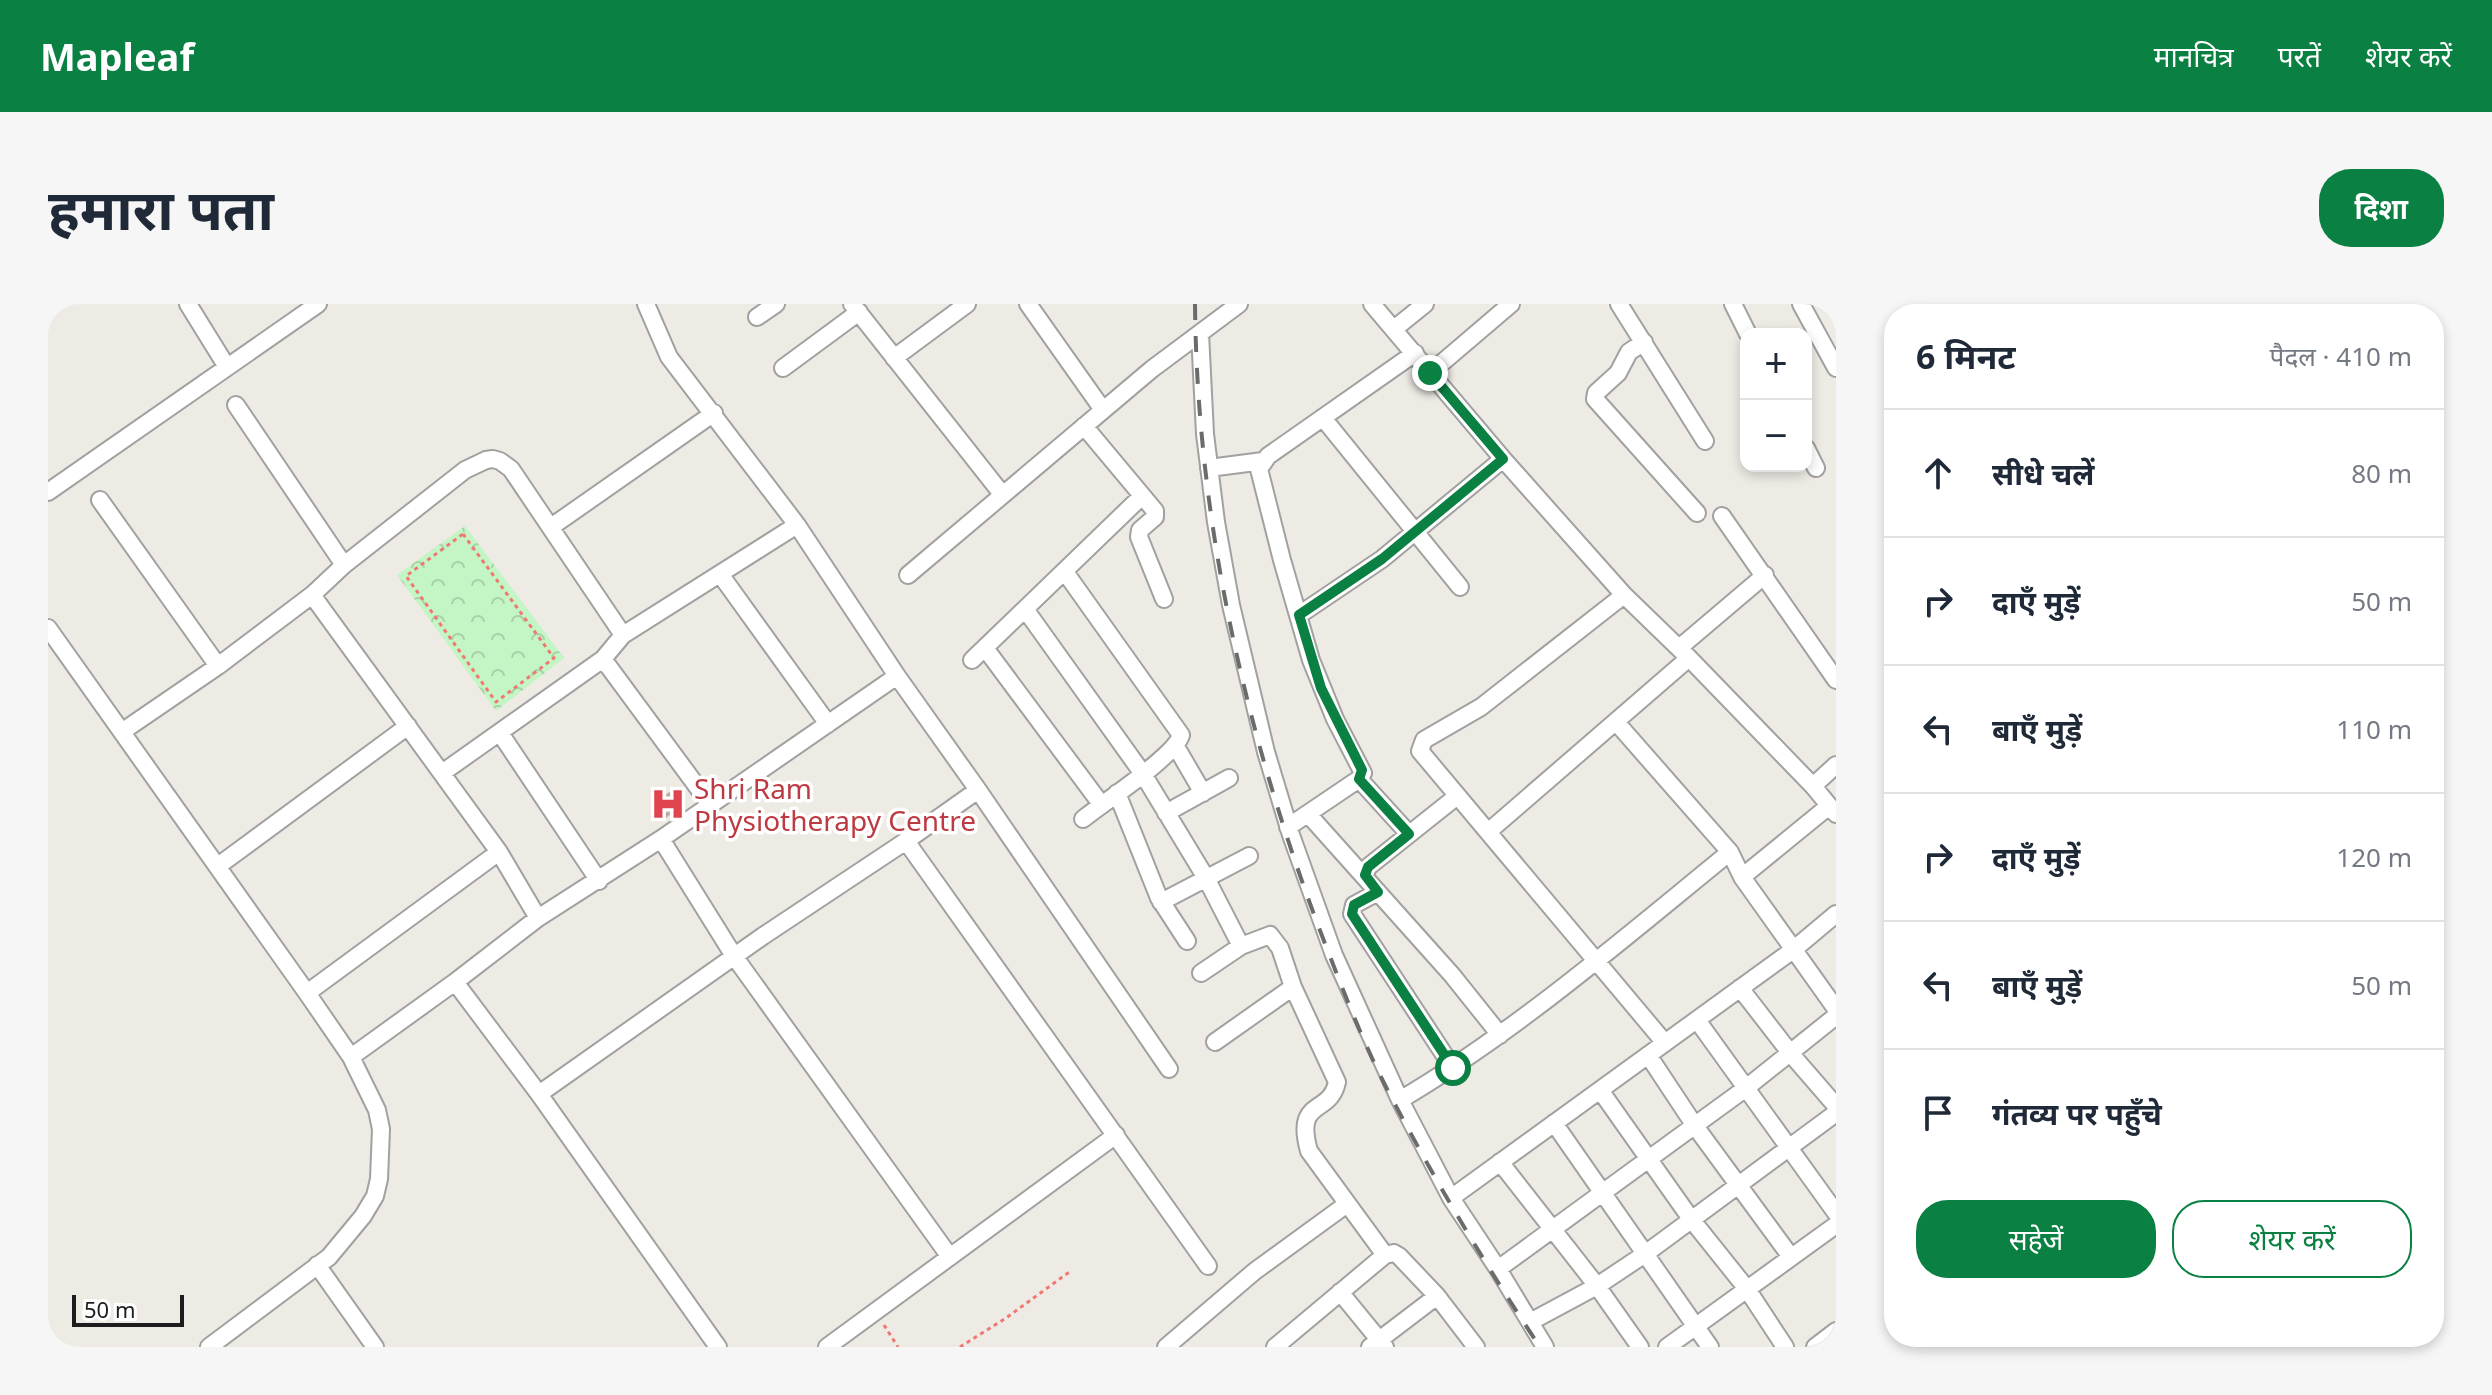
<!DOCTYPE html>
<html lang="hi">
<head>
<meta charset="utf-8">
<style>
  :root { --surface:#fff; --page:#f6f6f7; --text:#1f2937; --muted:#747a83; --line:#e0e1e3; --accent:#0b8043 }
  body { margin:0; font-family:"Noto Sans","Noto Sans Devanagari",sans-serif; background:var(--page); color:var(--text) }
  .controls { position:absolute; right:24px; top:24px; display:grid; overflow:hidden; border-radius:16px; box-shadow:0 4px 12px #0003 }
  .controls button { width:72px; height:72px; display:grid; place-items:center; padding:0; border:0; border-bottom:2px solid var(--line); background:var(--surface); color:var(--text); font:40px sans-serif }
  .scale { position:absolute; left:24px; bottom:20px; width:112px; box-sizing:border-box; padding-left:8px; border:4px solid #1d1d1d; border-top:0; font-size:22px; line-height:28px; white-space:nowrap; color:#1d1d1d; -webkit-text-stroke:6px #fff; paint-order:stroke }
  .stop { position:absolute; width:24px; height:24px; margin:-18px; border:6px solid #0b8043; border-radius:50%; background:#fff }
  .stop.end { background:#0b8043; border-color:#fff; box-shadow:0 2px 8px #0008 }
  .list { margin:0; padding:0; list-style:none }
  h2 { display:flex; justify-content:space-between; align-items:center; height:104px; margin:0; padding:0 32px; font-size:34px }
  h2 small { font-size:26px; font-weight:400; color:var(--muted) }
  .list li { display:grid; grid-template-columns:52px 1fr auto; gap:24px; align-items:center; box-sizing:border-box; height:128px; padding:0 32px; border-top:2px solid var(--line) }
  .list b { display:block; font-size:30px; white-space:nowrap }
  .list em { font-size:26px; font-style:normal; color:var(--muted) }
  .actions { display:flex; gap:16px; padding:24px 32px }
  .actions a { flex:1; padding:18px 0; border:2px solid var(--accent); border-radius:32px; text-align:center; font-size:28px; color:var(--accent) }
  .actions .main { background:var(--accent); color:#fff }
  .icon { flex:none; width:44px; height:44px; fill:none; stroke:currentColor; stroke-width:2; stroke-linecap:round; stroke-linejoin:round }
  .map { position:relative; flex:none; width:1788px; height:1043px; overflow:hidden; border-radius:32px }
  header { display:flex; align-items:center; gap:48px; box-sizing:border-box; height:112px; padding:0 40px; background:var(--accent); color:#fff }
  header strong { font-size:38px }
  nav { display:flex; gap:44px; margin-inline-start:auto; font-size:28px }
  .intro { display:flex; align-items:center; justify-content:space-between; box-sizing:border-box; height:192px; padding:0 48px }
  h1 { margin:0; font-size:56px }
  .button { padding:20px 36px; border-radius:32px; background:var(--accent); color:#fff; font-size:28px; font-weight:700 }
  main { display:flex; gap:48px; padding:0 48px }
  aside { flex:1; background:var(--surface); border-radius:32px; box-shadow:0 4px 12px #0003 }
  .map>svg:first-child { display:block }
  .park { fill:url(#park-crowns) }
  .building { fill:url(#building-back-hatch); stroke:#beb0a7; stroke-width:2 }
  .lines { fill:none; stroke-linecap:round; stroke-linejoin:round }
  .street-casing { stroke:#a1a1a1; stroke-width:20 }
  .path { stroke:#f17772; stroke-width:3; stroke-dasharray:4 4; stroke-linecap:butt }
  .street { stroke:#fff; stroke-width:16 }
  .rail { stroke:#6b6b6b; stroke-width:4; stroke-dasharray:16 16; stroke-linecap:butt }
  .route { stroke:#0b8043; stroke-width:10 }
  .labels { text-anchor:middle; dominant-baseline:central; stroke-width:7; stroke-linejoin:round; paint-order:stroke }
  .health-label { font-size:28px; fill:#be3a42; stroke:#fff; text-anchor:start }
</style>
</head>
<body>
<header>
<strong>Mapleaf</strong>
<nav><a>मानचित्र</a><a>परतें</a><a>शेयर करें</a></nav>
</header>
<div class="intro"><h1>हमारा पता</h1><a class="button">दिशा</a></div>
<main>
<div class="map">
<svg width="1788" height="1043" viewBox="0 0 1788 1043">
  <defs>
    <pattern id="park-crowns" width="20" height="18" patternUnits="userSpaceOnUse" patternTransform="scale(2)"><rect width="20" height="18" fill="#c3f6c4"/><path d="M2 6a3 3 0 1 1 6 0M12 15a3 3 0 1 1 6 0" fill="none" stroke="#a7d2a8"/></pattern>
    <pattern id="building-back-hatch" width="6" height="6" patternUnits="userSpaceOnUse" patternTransform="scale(2)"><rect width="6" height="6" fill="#beb5b0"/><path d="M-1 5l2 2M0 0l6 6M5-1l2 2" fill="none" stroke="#a39b97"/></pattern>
  </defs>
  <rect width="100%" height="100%" fill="#eeeae4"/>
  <path class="park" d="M 417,222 L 516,354 L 448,407 L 349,271 Z"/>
  <path class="building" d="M 623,488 L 633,501 L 615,515 L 605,502 Z"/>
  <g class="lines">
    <g class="street-casing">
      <path id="street" d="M 140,0 L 179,63
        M 598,0 L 621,53 L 749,221 L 849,372 L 930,486 L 1121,765
        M 804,0 L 954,190
        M 980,0 L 1055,106
        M 1324,0 L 1455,155 L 1576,291 L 1641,354 L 1765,482 L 1788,510
        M 1571,0 L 1657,137
        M 1685,0 L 1700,30
        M 1753,0 L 1788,64
        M 709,13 L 728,0
        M 1346,25 L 1377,0
        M 1152,29 L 1157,130 L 1168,218 L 1183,301 L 1218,448 L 1243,531 L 1286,651 L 1352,796 L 1403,894 L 1450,965 L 1497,1043
        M 1596,38 L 1581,48 L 1570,69 L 1548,89 L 1547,95 L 1649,209
        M 846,54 L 919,0
        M 735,64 L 811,8
        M 1382,69 L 1463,0
        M 188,101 L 296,261
        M 1275,114 L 1412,283
        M 1036,122 L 1107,207 L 1107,213 L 1092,226 L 1091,233 L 1116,295
        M 1758,144 L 1768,164
        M 1161,164 L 1215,157
        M 0,188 L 270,0
        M 52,196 L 170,362
        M 1674,212 L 1788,376
        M 503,223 L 666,109
        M 1017,268 L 1133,431 C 1127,452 1056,498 1035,515
        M 672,270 L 780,420
        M 860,271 L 1104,65 L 1191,0
        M 264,291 L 451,548 L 490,614
        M 1576,291 L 1433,403 L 1376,436 L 1372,447 L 1617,739
        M 977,305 L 1095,470 L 1158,574 L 1193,642 L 1153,669
        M 1251,311 L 1334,255 L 1455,155
        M 0,324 L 259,689 L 303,753 L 329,806 L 333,825 L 331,875 L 327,892 L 315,912 L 281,953 L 161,1043
        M 937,344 L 1053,500
        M 1631,344 L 1717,271
        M 555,355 L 662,500
        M 924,356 L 1094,192
        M 1568,418 L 1682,548 L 1694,573 L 1788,705
        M 75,427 L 170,362 L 264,291 L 296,261 L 417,166 L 438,156 L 445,155 L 452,157 L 463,165 L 575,331
        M 452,429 L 551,577
        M 1127,441 L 1155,489
        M 394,469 L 555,355 L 575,331 L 749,221
        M 1311,475 L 1361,530
        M 1765,482 L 1788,461
        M 1069,489 L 1111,594 L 1139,637
        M 1118,509 L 1181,474
        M 1260,510 L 1404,671 L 1452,731
        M 1240,523 L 1311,475 L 1315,469 L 1287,415 L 1263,356 L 1234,256 L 1211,165 L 1220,152 L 1367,49
        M 1440,528 L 1641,354
        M 613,535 L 686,652 L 902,953
        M 858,537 L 1160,962
        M 170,562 L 360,422
        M 1317,571 L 1320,563 L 1408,493
        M 1694,573 L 1781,502
        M 1330,588 L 1306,601 L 1304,610 L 1405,764
        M 1113,598 L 1201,552
        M 1193,642 L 1222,631 L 1232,644 L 1245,683 L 1289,778 C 1282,812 1246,793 1261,847 L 1337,951
        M 407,678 L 491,790 L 670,1043
        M 1692,684 L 1743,750 L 1788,802
        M 259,689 L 451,548
        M 1649,716 L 1788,909
        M 1167,738 L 1245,683
        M 1600,751 L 1647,822 L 1743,953
        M 303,753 L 407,678 L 490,614 L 613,535 L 849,372
        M 1552,786 L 1643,915 L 1699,985 L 1737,1043
        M 491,790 L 715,632 L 858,537 L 930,486
        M 1352,796 C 1470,726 1575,635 1682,548
        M 1506,819 L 1662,1043
        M 1452,858 L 1549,982 L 1592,1043
        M 1403,894 L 1745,646 L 1788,610
        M 269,961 L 327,1043
        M 1450,965 L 1698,784 L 1788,712
        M 1292,988 L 1337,1043
        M 1482,1018 L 1549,982 L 1597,950 L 1788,809
        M 779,1043 L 1068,831
        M 1118,1043 L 1207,967 L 1299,900
        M 1227,1043 L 1337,951 L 1346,949 L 1351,952 L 1389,992 L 1428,1043
        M 1322,1043 L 1389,992
        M 1619,1043 L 1788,921
        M 1767,1043 L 1788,1027"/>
    </g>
    <path class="path" d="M 415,230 L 506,354 L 448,398 L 358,272 Z
      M 836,1021 L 850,1043
      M 912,1043 L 958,1014 L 1024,966"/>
    <use href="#street" class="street"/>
    <path class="rail" d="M 1147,0 C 1149,219 1198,434 1276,637 C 1295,686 1314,736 1338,783 C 1384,872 1436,959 1492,1043"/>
  </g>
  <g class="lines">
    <path class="route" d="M 1382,69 L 1455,155 L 1334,255 L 1251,311 L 1273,384 L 1314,466 L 1311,475 L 1361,530 L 1320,563 L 1317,571 L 1330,588 L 1306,601 L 1304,610 L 1405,764"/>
  </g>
  <defs>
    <g id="hospital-bare" transform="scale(2.76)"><path d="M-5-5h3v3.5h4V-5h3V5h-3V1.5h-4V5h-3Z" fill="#e0444e" stroke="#fff" stroke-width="2.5" paint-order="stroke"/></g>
  </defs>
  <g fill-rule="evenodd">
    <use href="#hospital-bare" x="620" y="500"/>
  </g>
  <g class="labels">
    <g class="health-label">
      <text x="646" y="484">Shri Ram<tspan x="646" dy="32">Physiotherapy Centre</tspan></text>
    </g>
  </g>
</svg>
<div class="controls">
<button>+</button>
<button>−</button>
</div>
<div class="scale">50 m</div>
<div class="stop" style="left:1405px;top:764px"></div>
<div class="stop end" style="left:1382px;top:69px"></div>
</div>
<aside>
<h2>6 मिनट<small>पैदल · 410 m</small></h2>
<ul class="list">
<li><svg class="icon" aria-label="ahead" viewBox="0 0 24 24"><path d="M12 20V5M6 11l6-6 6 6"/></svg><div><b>सीधे चलें</b></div><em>80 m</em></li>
<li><svg class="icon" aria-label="right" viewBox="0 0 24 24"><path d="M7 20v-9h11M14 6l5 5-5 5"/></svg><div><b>दाएँ मुड़ें</b></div><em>50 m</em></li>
<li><svg class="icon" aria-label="left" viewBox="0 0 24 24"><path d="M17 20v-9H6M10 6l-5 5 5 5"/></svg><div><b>बाएँ मुड़ें</b></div><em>110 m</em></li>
<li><svg class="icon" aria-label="right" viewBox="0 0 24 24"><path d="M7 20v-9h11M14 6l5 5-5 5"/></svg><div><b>दाएँ मुड़ें</b></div><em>120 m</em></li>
<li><svg class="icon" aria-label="left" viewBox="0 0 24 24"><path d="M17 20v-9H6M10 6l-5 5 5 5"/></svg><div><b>बाएँ मुड़ें</b></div><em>50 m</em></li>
<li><svg class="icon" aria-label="arrive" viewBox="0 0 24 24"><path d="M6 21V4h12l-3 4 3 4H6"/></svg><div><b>गंतव्य पर पहुँचे</b></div></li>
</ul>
<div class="actions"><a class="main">सहेजें</a><a>शेयर करें</a></div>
</aside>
</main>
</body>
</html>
